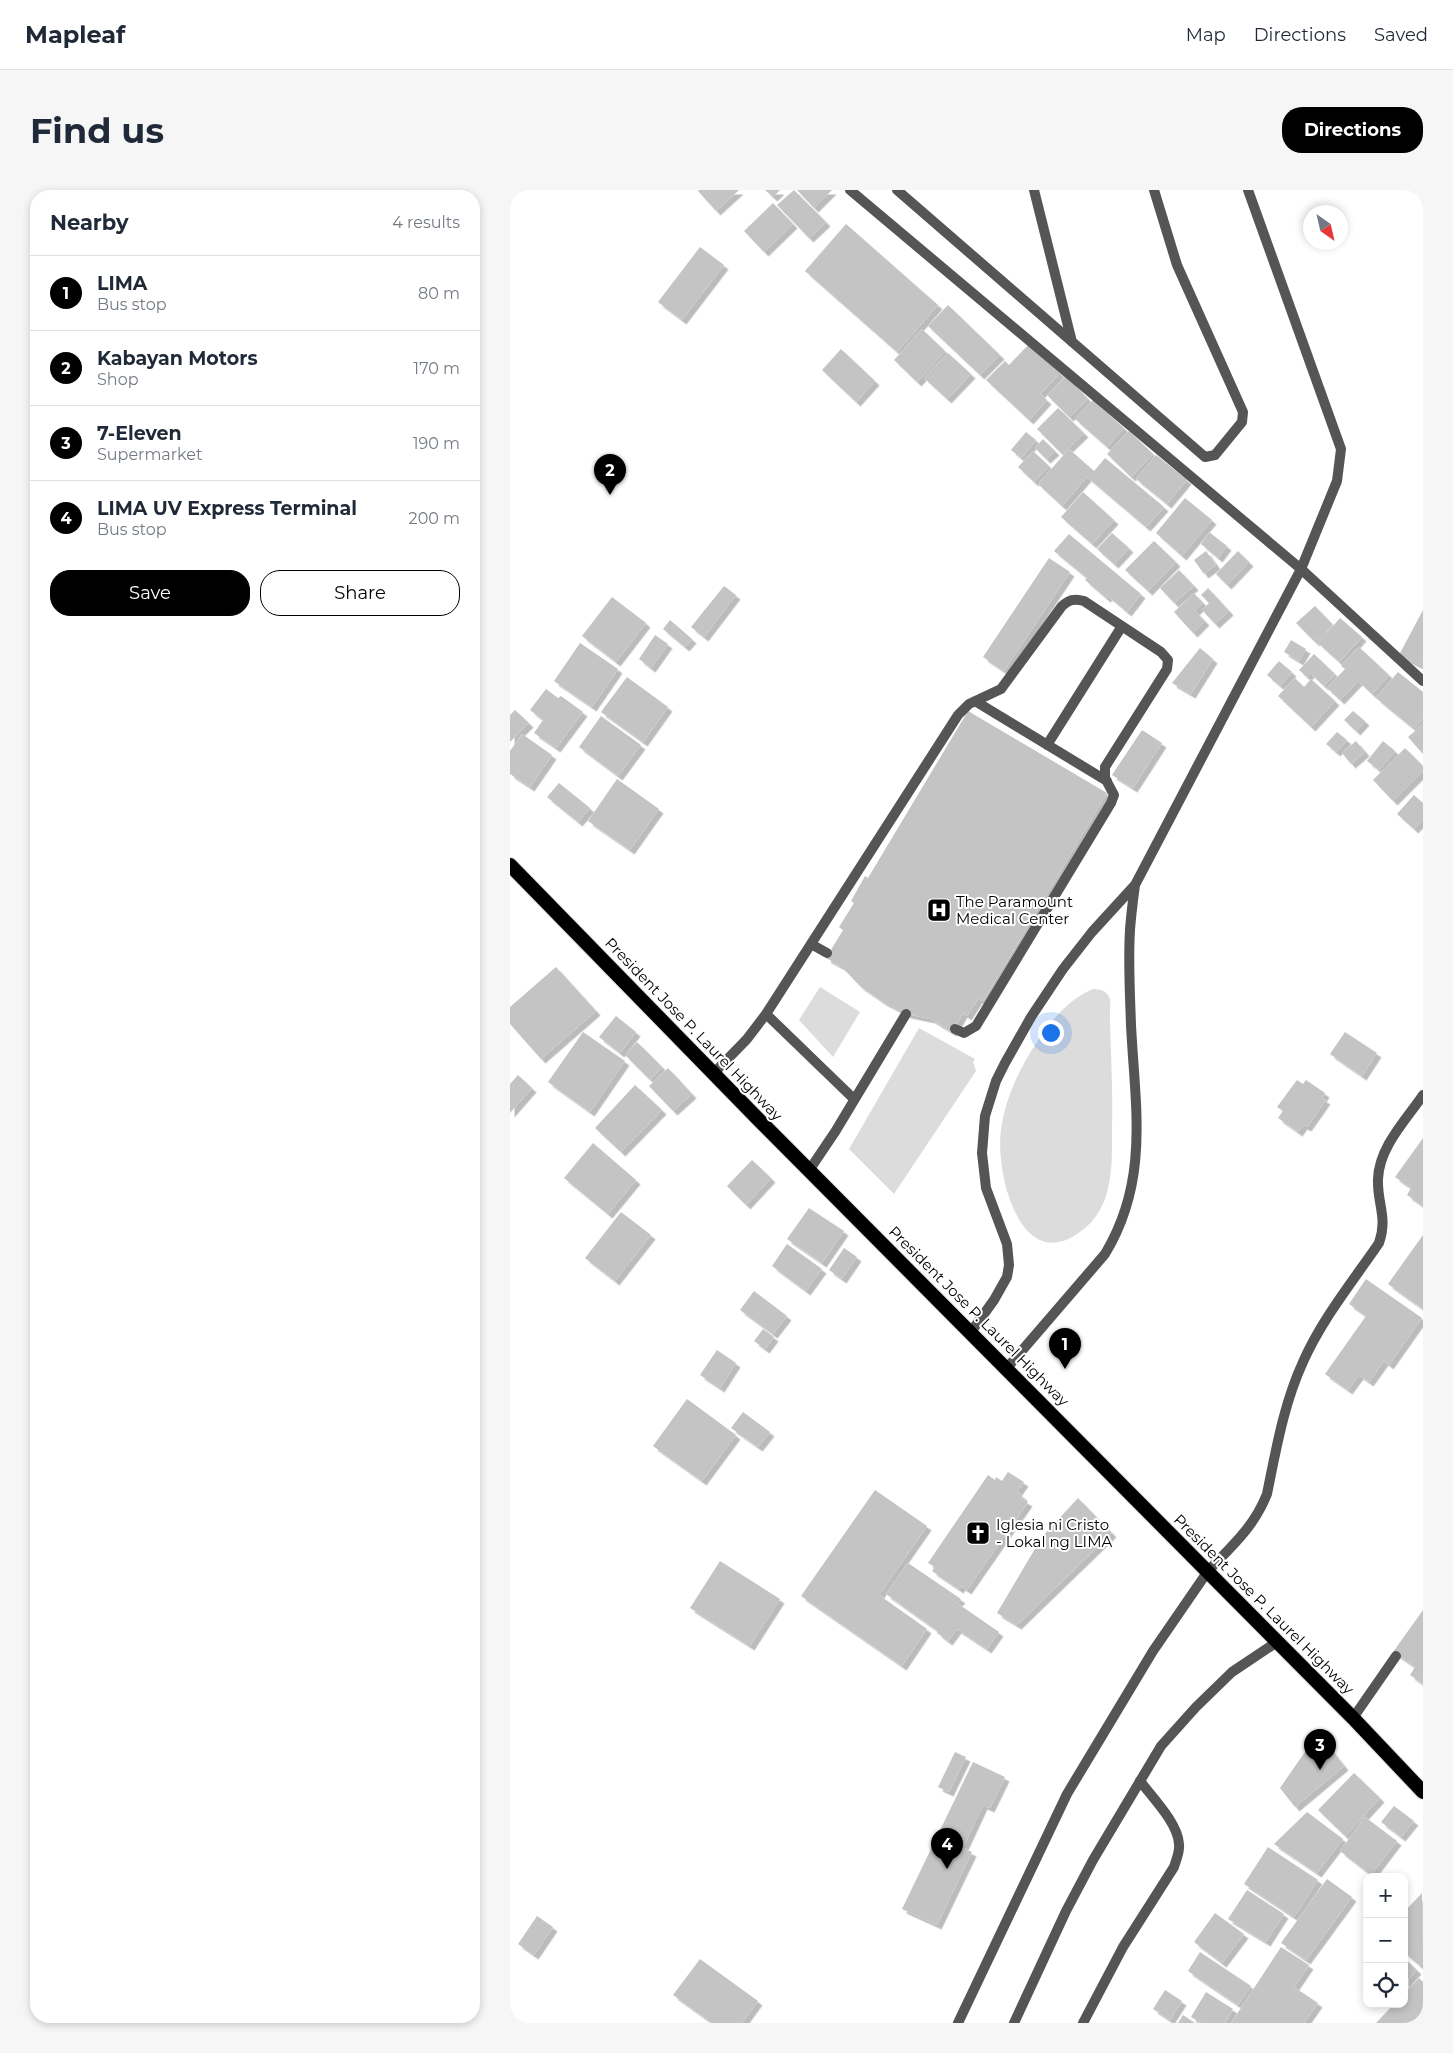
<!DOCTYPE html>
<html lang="en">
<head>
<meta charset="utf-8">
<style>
  :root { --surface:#fff; --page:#f6f6f7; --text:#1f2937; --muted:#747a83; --line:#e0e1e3; --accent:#000 }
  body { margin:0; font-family:Montserrat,sans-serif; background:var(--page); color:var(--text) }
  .controls { position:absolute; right:15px; bottom:15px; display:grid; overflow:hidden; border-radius:10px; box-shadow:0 2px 8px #0003 }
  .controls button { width:45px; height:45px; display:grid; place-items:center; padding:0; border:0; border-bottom:1px solid var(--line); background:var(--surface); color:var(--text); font:25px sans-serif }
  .compass { position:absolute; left:793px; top:15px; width:45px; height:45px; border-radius:50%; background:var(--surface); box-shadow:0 2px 8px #0003; rotate:146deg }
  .you { position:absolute; left:540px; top:842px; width:18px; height:18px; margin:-12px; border:4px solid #fff; border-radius:50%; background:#1a73e8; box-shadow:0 0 0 8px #1a73e833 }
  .badge { display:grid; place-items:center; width:32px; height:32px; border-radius:50%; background:var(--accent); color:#fff; font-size:16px; font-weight:700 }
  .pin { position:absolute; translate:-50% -41px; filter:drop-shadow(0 1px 2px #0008) }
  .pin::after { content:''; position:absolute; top:26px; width:18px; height:15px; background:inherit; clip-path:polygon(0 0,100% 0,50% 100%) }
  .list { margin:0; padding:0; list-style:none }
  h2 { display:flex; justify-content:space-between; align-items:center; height:65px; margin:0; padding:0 20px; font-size:21px }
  h2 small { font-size:16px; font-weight:400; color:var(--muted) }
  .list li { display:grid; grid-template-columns:32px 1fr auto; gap:15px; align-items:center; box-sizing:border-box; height:75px; padding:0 20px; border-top:1px solid var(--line) }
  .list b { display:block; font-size:19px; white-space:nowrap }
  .list p { margin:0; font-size:16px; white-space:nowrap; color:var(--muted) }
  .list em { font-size:16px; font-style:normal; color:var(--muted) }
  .actions { display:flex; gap:10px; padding:15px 20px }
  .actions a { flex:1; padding:11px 0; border:1px solid var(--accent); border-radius:20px; text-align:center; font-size:18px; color:var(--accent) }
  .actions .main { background:var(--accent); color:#fff }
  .icon { flex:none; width:28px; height:28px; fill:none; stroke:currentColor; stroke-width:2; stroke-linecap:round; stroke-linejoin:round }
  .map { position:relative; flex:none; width:913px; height:1833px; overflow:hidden; border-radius:20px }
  header { display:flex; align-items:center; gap:30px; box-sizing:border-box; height:70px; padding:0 25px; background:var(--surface); border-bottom:1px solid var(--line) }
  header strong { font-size:24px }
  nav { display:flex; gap:28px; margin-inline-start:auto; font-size:18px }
  .intro { display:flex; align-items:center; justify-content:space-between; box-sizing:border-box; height:120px; padding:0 30px }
  h1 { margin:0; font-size:35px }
  .button { padding:12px 22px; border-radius:20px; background:var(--accent); color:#fff; font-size:18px; font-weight:700 }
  main { display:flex; gap:30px; padding:0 30px }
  aside { flex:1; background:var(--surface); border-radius:20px; box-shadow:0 2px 8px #0003 }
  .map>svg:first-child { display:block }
  .green { fill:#dcdcdc }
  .building { fill:#c4c4c4; filter:url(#shadow) }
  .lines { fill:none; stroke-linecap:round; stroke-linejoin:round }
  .trunk-casing { stroke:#dbdbdb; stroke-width:16 }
  .service { stroke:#555; stroke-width:10 }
  .minor { stroke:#555; stroke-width:10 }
  .trunk { stroke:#000; stroke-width:14 }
  .labels { text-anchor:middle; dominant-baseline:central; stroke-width:4; stroke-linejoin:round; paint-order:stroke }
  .poi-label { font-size:15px; fill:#000; stroke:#fff; text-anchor:start }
  .street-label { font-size:15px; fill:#000; stroke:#fff }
</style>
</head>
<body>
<header>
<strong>Mapleaf</strong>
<nav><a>Map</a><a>Directions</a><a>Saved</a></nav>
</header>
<div class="intro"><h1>Find us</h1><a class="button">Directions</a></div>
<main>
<aside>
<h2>Nearby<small>4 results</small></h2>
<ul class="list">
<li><span class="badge">1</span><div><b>LIMA</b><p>Bus stop</p></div><em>80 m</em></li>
<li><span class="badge">2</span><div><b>Kabayan Motors</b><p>Shop</p></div><em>170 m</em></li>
<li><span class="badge">3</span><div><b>7-Eleven</b><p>Supermarket</p></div><em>190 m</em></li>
<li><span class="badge">4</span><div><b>LIMA UV Express Terminal</b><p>Bus stop</p></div><em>200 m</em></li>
</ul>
<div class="actions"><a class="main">Save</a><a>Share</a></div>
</aside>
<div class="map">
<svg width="913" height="1833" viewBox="0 0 913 1833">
  <defs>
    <filter id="shadow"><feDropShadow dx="4.5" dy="4.5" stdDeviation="0" flood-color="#0004"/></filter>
  </defs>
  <rect width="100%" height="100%" fill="#fff"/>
  <path class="green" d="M 310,797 L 350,822 L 323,867 L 289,830 Z
    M 583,799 C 591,799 597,801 600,809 C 601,817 599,824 600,832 C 601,867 603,902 602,938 C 602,962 603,986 595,1009 C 589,1024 581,1035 567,1044 C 509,1083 485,981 491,940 C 495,912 505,888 520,863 C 535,839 555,810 583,799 Z
    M 409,838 L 465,869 L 463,872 L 466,881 L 384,1004 L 339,959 Z"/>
  <path class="building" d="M 189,0 L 229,0 L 206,21 L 188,1 Z
    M 255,0 L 270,0 L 263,7 Z
    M 284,0 L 316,32 L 299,48 L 267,15 Z
    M 287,0 L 322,0 L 304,18 Z
    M 263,13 L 283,34 L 254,62 L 234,41 Z
    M 336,34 L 428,115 L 387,162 L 295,81 Z
    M 190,57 L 214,75 L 172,130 L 148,112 Z
    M 438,115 L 490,165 L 470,185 L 418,136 Z
    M 412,139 L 435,161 L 407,192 L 384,170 Z
    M 519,154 L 550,183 L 530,204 L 537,210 L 519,230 L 476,190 L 495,171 L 499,175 Z
    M 331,159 L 365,191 L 346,212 L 312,180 Z
    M 438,163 L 461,184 L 437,209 L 414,188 Z
    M 556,186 L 578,209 L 559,227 L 537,205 Z
    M 583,210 L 614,238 L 597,257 L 565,229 Z
    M 548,218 L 574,243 L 552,264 L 527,239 Z
    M 619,241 L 643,264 L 621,287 L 597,264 Z
    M 516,242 L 526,250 L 511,268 L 501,260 Z
    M 533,249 L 545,261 L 536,269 L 525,258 Z
    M 559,259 L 584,281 L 595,268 L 654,317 L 636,337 L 577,287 L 552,316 L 528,294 Z
    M 523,261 L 539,276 L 524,292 L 508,277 Z
    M 646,265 L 677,290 L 657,314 L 626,289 Z
    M 573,302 L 604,330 L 582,354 L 551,327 Z
    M 675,308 L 702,330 L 672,366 L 646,343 Z
    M 699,342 L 717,356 L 708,368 L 691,354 Z
    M 602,343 L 619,358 L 604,374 L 587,359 Z
    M 559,344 L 631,404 L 617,422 L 598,406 L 596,408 L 575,390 L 577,388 L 544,361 Z
    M 644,351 L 666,372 L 638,401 L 615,380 Z
    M 696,361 L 706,375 L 694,384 L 684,370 Z
    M 728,361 L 739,372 L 717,395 L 706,384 Z
    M 539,368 L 560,382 L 494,481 L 473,467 Z
    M 669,380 L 684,396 L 664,413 L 650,398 Z
    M 214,396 L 226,405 L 194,447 L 181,437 Z
    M 698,398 L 719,421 L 705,434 L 692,420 L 699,413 L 691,405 Z
    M 684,403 L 693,413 L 685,421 L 695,431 L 683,443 L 664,422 Z
    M 102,407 L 136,433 L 106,472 L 72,446 Z
    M 805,416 L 823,435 L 805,452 L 786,433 Z
    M 913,420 L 913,477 L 889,465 Z
    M 830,428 L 852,447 L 829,472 L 808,453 Z
    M 160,430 L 182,449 L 175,457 L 153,439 Z
    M 145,445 L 158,454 L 141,478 L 129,469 Z
    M 781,450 L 796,459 L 789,471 L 774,462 Z
    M 70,453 L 108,479 L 82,517 L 44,491 Z
    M 849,457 L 879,485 L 862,504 L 848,491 L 830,510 L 817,498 L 835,479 L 831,476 Z
    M 690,458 L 703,469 L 681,504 L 662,493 Z
    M 804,464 L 825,484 L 814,496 L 800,483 L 797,487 L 789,480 Z
    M 769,471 L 782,482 L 770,496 L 757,485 Z
    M 888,482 L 913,502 L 913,528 L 904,539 L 866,508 Z
    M 117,487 L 158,517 L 133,552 L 91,522 Z
    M 785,488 L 794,497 L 801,489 L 825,511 L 801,537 L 768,506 Z
    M 36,499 L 48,508 L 51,506 L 73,522 L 46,558 L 24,543 L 33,530 L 20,520 Z
    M 5,520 L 19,533 L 0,552 L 0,525 Z
    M 458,521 L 597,603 L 473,811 L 468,809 L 457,826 L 453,823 L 442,842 L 421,829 L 397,824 L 372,811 L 350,796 L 332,777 L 316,768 L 333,740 L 329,737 L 344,713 L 341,711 L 355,686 L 358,688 Z
    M 843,521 L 855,531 L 846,541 L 834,530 Z
    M 91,526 L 131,555 L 108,586 L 69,557 Z
    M 913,534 L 913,564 L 898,547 Z
    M 632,540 L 652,553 L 623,598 L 602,585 Z
    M 827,542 L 837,550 L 826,562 L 816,554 Z
    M 12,544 L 42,565 L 20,597 L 0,584 L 0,561 Z
    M 846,551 L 855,562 L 841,574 L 832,563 Z
    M 873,551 L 885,561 L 869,580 L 857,571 Z
    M 895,558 L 913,576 L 913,581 L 883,611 L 863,590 Z
    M 107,589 L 149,619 L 120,660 L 78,631 Z
    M 49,593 L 80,618 L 68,632 L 37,607 Z
    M 904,605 L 913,613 L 913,629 L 904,639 L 887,624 Z
    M 46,777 L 86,821 L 31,869 L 0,834 L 0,817 Z
    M 106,826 L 126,842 L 110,863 L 89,847 Z
    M 73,842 L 115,871 L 80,922 L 38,892 Z
    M 835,842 L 867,863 L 852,886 L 820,864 Z
    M 127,852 L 152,877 L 140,890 L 115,865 Z
    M 158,878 L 182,904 L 163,921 L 139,896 Z
    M 8,885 L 22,898 L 0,923 L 0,894 Z
    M 787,890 L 793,894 L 796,890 L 815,903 L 812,908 L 816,910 L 797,937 L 793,935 L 788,942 L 768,928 L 773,921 L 767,917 Z
    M 125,895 L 152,920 L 111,962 L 85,938 Z
    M 913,948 L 913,1016 L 897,1005 L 901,998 L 885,987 Z
    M 83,953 L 126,990 L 98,1024 L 54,988 Z
    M 242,970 L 261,988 L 236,1015 L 217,996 Z
    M 299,1018 L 334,1041 L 312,1073 L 277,1049 Z
    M 111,1022 L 141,1045 L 105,1091 L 75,1068 Z
    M 913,1045 L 913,1119 L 878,1094 Z
    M 277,1054 L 312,1079 L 296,1101 L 262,1076 Z
    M 334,1058 L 347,1067 L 332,1089 L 319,1080 Z
    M 856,1089 L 912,1128 L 879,1175 L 874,1171 L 859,1192 L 849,1185 L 838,1200 L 815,1184 L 856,1126 L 839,1114 Z
    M 244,1101 L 277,1126 L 263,1144 L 230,1120 Z
    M 253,1139 L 264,1147 L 255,1159 L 244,1151 Z
    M 207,1160 L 226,1173 L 210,1198 L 190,1185 Z
    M 177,1209 L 226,1245 L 192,1291 L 143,1256 Z
    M 233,1222 L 260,1242 L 248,1257 L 221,1238 Z
    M 498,1282 L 514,1292 L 507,1302 L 513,1306 L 511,1308 L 518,1312 L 457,1400 L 451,1396 L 449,1399 L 422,1381 L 425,1377 L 418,1373 L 478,1285 L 485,1290 L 486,1287 L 492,1291 Z
    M 365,1300 L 417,1336 L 369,1405 L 417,1439 L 392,1476 L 291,1406 Z
    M 568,1308 L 602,1343 L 507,1435 L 487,1423 L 532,1347 Z
    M 210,1371 L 270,1409 L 240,1456 L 180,1418 Z
    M 398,1373 L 451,1409 L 447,1413 L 489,1442 L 477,1459 L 447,1439 L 438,1451 L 427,1443 L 428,1441 L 376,1404 Z
    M 913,1420 L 913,1494 L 900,1485 L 905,1477 L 883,1462 Z
    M 808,1543 L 834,1576 L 785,1617 L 770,1598 Z
    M 445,1562 L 456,1567 L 439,1602 L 428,1597 Z
    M 463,1572 L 495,1587 L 480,1618 L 473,1615 L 453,1658 L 462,1662 L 427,1735 L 392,1719 Z
    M 844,1583 L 870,1608 L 835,1646 L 808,1620 Z
    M 884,1616 L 904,1631 L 891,1647 L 871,1632 Z
    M 797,1622 L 833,1649 L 807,1683 L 764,1654 Z
    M 855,1627 L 887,1651 L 861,1685 L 830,1661 Z
    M 758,1657 L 808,1690 L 784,1727 L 734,1694 Z
    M 817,1689 L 842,1707 L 796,1770 L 771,1753 Z
    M 737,1700 L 774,1724 L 756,1752 L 718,1729 Z
    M 912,1703 L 913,1772 L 910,1776 L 894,1762 L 894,1722 Z
    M 705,1723 L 734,1744 L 712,1773 L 684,1752 Z
    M 27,1726 L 43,1737 L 24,1765 L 8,1754 Z
    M 771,1757 L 799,1775 L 784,1797 L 808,1813 L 794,1833 L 721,1833 Z
    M 690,1762 L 741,1796 L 728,1815 L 678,1781 Z
    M 894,1768 L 907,1780 L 894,1794 Z
    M 190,1769 L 248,1811 L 232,1833 L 202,1833 L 163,1805 Z
    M 909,1788 L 913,1792 L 913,1833 L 866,1833 L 884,1814 L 894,1814 L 894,1803 Z
    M 655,1800 L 672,1811 L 660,1830 L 643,1819 Z
    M 696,1802 L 723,1819 L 715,1833 L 691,1833 L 681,1827 Z
    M 673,1825 L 685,1833 L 668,1833 Z"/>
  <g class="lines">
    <g class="trunk-casing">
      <path id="trunk" d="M 0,675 L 247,928 L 843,1528 L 913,1602"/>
    </g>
    <path class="service" d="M 465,511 L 597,591
      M 537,555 L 612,436
      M 301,754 L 317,763
      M 256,824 L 344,909
      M 204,883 L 237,849 L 256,824 L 448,525 L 459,514 L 491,499 L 552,416 C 559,410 564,408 574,411 L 651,462 L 658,470 L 657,479 L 595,577 L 595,588 L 604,605 L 601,613 L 466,836 L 454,843 L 445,839
      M 300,979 L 325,942 L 396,824
      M 698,1381 C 722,1356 744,1337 757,1304 C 766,1260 774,1213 793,1172 C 812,1129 843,1091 869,1053 C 878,1027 867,1014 868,989 C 869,957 896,930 913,905
      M 843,1528 L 886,1466
      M 573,1833 L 613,1757 L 664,1677 C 666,1670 670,1662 669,1654 C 668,1633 642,1607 630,1591"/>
    <path class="minor" d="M 340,0 L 791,379 L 913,491
      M 387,0 L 695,267 L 705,265 L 732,232 L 733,222 L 667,75 L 644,0
      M 524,0 L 562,152
      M 461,1142 L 484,1110 L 497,1087 L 499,1075 L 497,1054 L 476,998 L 472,963 L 475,926 L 486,891 L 495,873 L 521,827 L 553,779 L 582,742 L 625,695 L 791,379 L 827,291 L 831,259 L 738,0
      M 497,1178 L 595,1064 C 640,990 625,916 621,835 C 620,804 618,771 620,740 C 621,725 623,710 625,695
      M 448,1833 L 557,1604 L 643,1461 L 698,1381
      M 504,1833 L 556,1721 L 583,1670 L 651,1556 L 686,1517 L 722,1482 L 767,1452"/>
    <use href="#trunk" class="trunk"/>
  </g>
  <defs>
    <g id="hospital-square" transform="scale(1.25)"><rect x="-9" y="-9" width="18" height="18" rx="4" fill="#000" stroke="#fff"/><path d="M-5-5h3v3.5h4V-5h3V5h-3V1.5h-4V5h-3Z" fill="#fff"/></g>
    <g id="church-square" transform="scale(1.25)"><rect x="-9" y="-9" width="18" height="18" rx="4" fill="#000" stroke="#fff"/><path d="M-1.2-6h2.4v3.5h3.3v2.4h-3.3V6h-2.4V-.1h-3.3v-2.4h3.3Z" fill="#fff"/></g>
  </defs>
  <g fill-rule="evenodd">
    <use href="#hospital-square" x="429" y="720"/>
    <use href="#church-square" x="468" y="1343"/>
  </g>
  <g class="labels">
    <g class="poi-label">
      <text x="446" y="711">The Paramount<tspan x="446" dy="17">Medical Center</tspan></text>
      <text x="486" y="1334">Iglesia ni Cristo<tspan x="486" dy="17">- Lokal ng LIMA</tspan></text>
    </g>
    <g class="street-label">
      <text transform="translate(184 839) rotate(46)">President Jose P. Laurel Highway</text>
      <text transform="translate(469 1126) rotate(45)">President Jose P. Laurel Highway</text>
      <text transform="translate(754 1414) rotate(45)">President Jose P. Laurel Highway</text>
    </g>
  </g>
</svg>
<div class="controls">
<button>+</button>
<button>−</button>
<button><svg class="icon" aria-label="locate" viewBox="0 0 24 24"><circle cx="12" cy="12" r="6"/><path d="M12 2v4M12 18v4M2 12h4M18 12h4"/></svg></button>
</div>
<svg class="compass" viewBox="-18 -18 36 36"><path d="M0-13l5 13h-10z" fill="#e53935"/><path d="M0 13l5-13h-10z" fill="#747a83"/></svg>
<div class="you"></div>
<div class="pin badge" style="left:555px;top:1179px">1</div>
<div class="pin badge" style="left:100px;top:305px">2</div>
<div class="pin badge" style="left:810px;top:1580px">3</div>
<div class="pin badge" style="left:437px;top:1679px">4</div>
</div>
</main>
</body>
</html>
